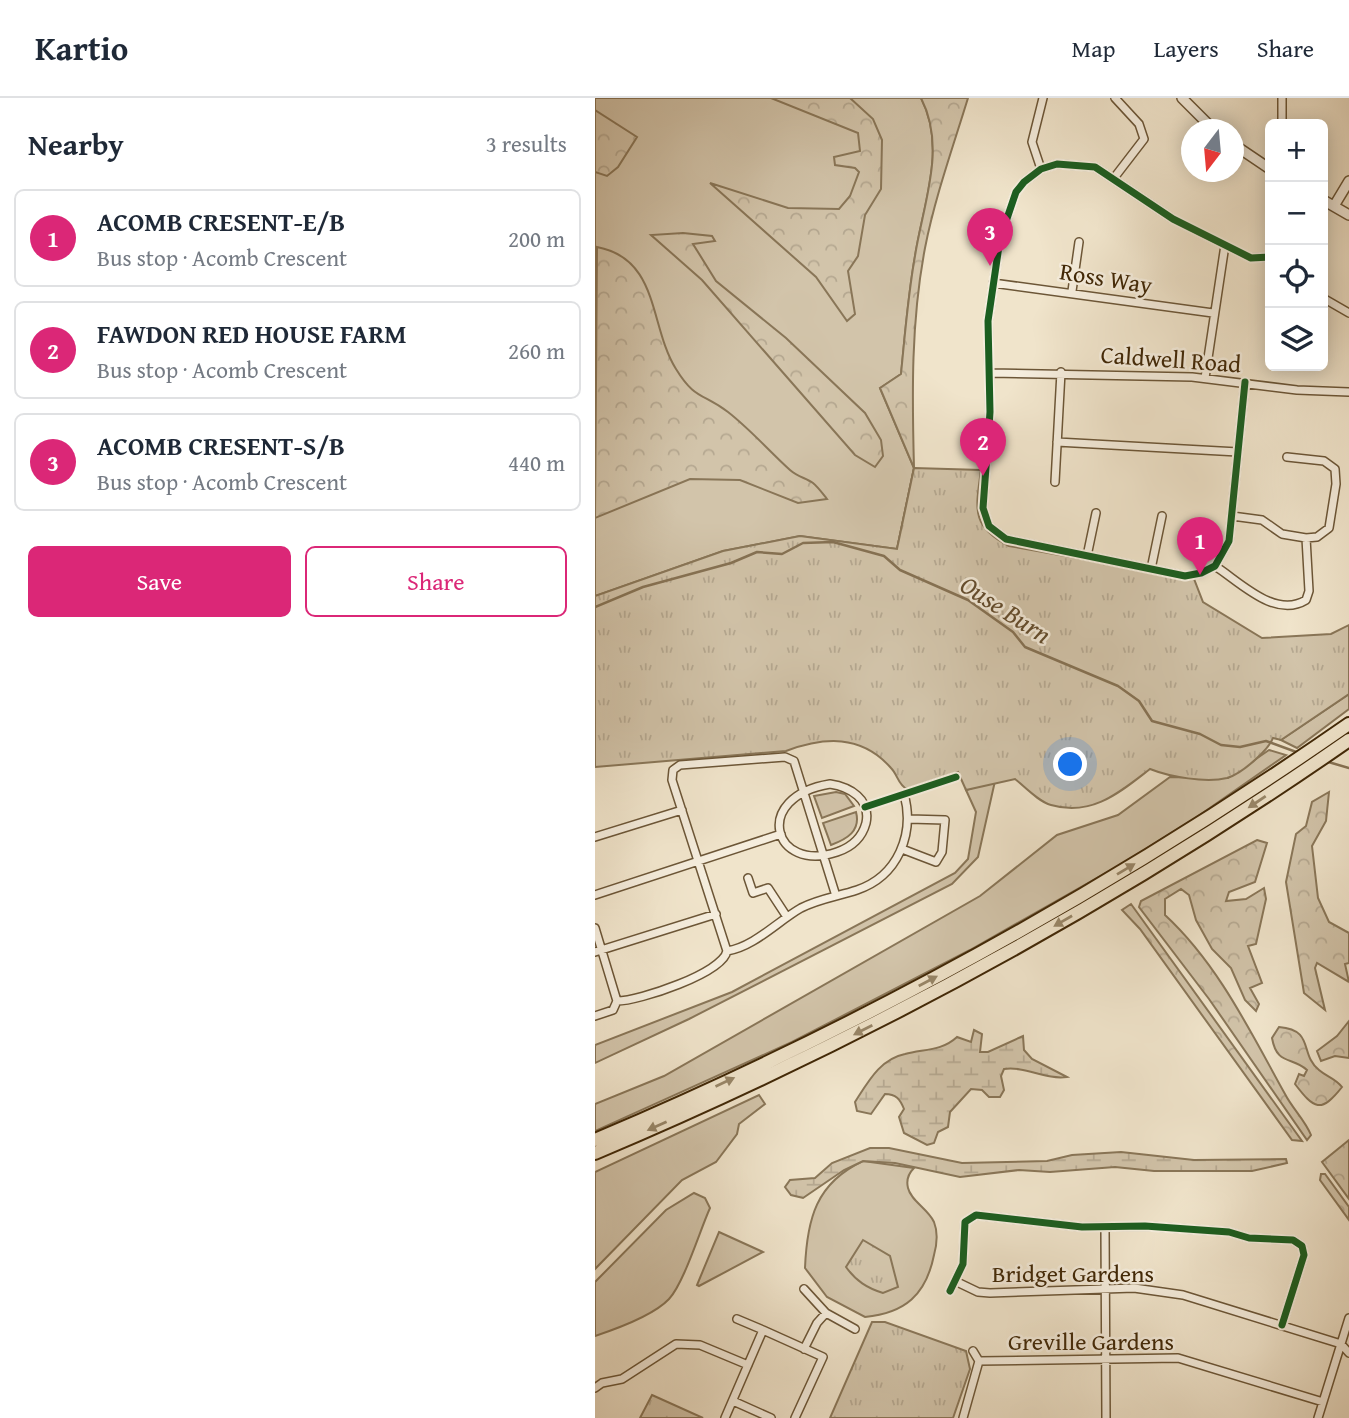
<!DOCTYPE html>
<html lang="en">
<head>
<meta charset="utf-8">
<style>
  :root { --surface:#fff; --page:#f6f6f7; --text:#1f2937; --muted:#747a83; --line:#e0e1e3; --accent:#db2777 }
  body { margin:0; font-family:"Gentium Book Plus",serif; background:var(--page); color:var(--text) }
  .controls { position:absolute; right:21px; top:21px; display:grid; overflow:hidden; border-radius:10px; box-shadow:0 4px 18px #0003 }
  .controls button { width:63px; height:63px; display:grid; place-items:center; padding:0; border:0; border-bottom:2px solid var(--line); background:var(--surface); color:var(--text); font:35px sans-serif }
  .compass { position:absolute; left:586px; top:21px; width:63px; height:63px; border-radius:50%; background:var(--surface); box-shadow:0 4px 18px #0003; rotate:196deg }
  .you { position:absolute; left:476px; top:667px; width:24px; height:24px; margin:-18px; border:5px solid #fff; border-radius:50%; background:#1a73e8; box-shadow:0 0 0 10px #1a73e833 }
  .badge { display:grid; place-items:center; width:46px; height:46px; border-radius:50%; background:var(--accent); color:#fff; font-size:23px; font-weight:700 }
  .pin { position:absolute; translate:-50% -58px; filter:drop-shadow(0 2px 4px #0008) }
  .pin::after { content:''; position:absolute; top:37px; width:24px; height:21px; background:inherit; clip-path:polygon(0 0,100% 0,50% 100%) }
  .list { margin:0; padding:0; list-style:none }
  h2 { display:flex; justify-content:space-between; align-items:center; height:91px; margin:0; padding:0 28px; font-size:30px }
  h2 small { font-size:23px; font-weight:400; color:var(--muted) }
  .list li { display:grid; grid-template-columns:46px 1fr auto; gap:21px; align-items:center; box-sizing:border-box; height:98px; margin:0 14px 14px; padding:0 14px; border:2px solid var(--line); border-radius:10px }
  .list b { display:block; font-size:26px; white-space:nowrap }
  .list p { margin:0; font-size:23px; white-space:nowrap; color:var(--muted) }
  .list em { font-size:23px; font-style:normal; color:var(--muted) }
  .actions { display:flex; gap:14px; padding:21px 28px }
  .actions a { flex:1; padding:16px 0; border:2px solid var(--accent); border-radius:10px; text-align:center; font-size:24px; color:var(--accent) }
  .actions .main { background:var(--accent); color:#fff }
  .icon { flex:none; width:38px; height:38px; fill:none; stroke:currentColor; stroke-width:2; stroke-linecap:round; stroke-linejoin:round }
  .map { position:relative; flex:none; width:754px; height:1320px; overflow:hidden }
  header { display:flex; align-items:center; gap:42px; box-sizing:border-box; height:98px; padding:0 35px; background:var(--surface); border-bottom:2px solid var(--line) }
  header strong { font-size:33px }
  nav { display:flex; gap:38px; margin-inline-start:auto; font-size:24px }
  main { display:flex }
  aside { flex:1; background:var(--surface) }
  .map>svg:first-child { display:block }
  .grass { fill:#d2c4aa; stroke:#897658; stroke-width:2 }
  .forest { fill:url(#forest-crowns); stroke:#897658; stroke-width:2 }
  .wetland { fill:url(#wetland-marsh); stroke:#897658; stroke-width:2 }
  .park { fill:url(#park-tufts); stroke:#897658; stroke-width:2 }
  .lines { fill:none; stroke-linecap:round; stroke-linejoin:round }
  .stream { stroke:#867254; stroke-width:2.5 }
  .minor-casing { stroke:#6c5637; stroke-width:10 }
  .tertiary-casing { stroke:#6c5637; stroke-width:12 }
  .trunk-casing { stroke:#402706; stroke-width:16 }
  .minor { stroke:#f5eddd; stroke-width:7 }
  .tertiary { stroke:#f5eddd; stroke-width:9 }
  .trunk { stroke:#f0e4cb; stroke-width:12 }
  .cycleway-casing { stroke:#f5eddd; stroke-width:11 }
  .cycleway { stroke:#1b5e20; stroke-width:7 }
  .oneway { fill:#988668 }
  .labels { text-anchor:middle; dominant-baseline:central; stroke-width:5; stroke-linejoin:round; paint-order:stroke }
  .street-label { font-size:24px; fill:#402706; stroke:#f5eddd }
  .water-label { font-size:26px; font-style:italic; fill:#634c2d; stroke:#f5eddd }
</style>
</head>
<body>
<header>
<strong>Kartio</strong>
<nav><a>Map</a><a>Layers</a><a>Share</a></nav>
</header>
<main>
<aside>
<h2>Nearby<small>3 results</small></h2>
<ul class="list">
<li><span class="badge">1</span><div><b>ACOMB CRESENT-E/B</b><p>Bus stop · Acomb Crescent</p></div><em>200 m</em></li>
<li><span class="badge">2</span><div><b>FAWDON RED HOUSE FARM</b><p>Bus stop · Acomb Crescent</p></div><em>260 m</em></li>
<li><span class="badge">3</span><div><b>ACOMB CRESENT-S/B</b><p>Bus stop · Acomb Crescent</p></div><em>440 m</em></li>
</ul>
<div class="actions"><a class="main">Save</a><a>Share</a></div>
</aside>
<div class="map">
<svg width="754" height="1320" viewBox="0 0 754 1320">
  <defs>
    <pattern id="forest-crowns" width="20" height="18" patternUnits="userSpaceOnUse" patternTransform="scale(1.75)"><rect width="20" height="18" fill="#d2c4aa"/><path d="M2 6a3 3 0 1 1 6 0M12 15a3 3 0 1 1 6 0" fill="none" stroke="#b5a891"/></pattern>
    <pattern id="wetland-marsh" width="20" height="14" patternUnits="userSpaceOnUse" patternTransform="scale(1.75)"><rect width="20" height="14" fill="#d2c4aa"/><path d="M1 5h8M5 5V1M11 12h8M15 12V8" fill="none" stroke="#b5a891"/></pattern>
    <pattern id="park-tufts" width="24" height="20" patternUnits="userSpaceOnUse" patternTransform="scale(1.75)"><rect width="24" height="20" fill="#d2c4aa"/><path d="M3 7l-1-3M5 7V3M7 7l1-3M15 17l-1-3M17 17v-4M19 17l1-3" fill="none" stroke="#b5a891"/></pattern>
  </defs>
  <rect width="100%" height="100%" fill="#f0e4cb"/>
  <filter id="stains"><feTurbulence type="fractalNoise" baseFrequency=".00286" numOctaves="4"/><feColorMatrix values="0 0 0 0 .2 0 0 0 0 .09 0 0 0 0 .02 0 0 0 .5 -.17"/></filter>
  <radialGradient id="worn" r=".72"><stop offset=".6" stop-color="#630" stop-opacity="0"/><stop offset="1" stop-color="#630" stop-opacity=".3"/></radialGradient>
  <path class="grass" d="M 0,0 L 326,0 C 352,50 328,106 320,158 C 313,197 310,237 306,276 L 285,290 L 319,370 L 302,451 L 205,438 L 128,453 L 0,498 Z
    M 754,596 L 754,611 L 702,650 L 686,642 Z
    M 674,652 L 691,657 L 599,721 L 523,768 L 375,852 L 197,944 L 0,1033 L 0,1006 L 69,978 L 385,798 L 462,737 L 523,717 L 575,679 L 633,680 Z
    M 400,683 L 383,759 L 357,786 L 94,921 L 0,965 L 0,947 L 137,894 L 360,775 L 373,761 L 381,714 L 371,692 Z
    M 241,694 L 250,696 L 259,708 L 227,720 L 219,698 Z
    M 261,714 C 266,733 252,741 236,747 L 228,725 Z
    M 164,997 L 170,1006 L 144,1026 L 142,1036 L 121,1064 L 87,1082 L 0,1171 L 0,1074 Z
    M 268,1063 L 319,1070 C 313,1076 311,1082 313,1090 C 316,1103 333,1111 339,1124 C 343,1134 342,1146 339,1157 C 331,1197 310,1215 270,1219 L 232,1199 L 210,1170 C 212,1121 221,1085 268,1063 Z
    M 99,1095 L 110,1100 L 115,1110 C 105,1132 89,1185 74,1201 C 59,1217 21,1231 0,1238 L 0,1184 L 71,1112 Z
    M 124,1134 L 168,1154 L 104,1188 L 102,1187 Z"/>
  <path class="forest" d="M 176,0 L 255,0 L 278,21 L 287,42 L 286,91 L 270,117 L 263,158 L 253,173 L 260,216 L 252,223 L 221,179 L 115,85 L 193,110 L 244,111 L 255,98 L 264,74 L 260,70 L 240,67 L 239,59 L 265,53 L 263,35 Z
    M 326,0 L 373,0 C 358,49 340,99 330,150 C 316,223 317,296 319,370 L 328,374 L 302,451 L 319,370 L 285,290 L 306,276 C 310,236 313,197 320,158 C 328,106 352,50 326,0 Z
    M 0,12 L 42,39 L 23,69 L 12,78 L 0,74 Z
    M 88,135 L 117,138 L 120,143 L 98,146 L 121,183 L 191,240 L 270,315 L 286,342 L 288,358 L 280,369 L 260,357 L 107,182 L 56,137 Z
    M 2,149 C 65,161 54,228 81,271 C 100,302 108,295 133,314 C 156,332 174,353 195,372 C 203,379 211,380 218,385 C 223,389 228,396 232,401 L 203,405 L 145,382 L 95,381 L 0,420 Z
    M 734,694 L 731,723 L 717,748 L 723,800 L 734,824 L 754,835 L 754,865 L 750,866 L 754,884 L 722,865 L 720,870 L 730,912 L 709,895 L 691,784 L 701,736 L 711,728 L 717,704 Z
    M 662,742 L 672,745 L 660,784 L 634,794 L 631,803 L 651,801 L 669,790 L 671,801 L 661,846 L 653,848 L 667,885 L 655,890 L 664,906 L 661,913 L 650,902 L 636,870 L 617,851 L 601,822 L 594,797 L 586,791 L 570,801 L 570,817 C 623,866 655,933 690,996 C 697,1010 710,1022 716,1037 L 712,1042 L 614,901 L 544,809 L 546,803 Z
    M 536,806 L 707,1043 L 697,1042 L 545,831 L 527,812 Z
    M 754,923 L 754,960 L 740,958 L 726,963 L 722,953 L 742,938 Z
    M 684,929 C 720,932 704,956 724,972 C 732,979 740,980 747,989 C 726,1016 719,1011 700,986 L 704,976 L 709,978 L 712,972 C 697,958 682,968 677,940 Z
    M 754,1042 L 754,1101 L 727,1064 Z
    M 726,1076 L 730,1076 L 754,1109 L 754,1122 L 725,1082 Z"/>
  <path class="wetland" d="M 379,932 L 387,936 L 385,954 L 393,954 L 428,938 L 429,952 L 437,961 L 472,979 C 450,982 431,968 409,971 L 406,978 L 409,992 L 405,999 L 394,999 L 387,992 L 376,991 L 355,1014 L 353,1029 L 343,1034 L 339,1045 L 332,1047 L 309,1035 L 304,1019 L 309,1011 C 305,1001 301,996 290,996 L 276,1016 L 262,1013 L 260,1004 C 273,984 285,961 310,956 C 329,951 347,953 362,939 L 376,944 Z
    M 275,1050 L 294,1050 L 367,1065 L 452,1063 L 477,1057 L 526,1054 L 599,1062 L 691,1061 L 692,1065 L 657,1073 L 559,1073 L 520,1069 L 455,1074 L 424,1072 L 365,1079 L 300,1065 L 268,1063 L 249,1072 L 208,1100 L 196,1097 L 190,1089 L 195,1082 L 220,1080 L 237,1065 Z"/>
  <path class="park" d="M 319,370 L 386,372 C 381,410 375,428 414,448 L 599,481 L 608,504 L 667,540 L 736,536 L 754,527 L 754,596 L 686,642 L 678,640 C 673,653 646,676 632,680 C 611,685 575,679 555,671 C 525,694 497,719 456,707 C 444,704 430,689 420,681 L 371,692 L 363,674 L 312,691 C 303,687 303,677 296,670 C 266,636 229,639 191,653 L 0,669 L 0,498 L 128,453 L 205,438 L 302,451 Z
    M 268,1142 L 295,1158 L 303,1189 L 288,1195 C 272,1190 261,1183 251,1169 Z
    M 277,1224 L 290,1224 L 371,1253 L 375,1271 L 358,1320 L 235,1320 Z
    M 57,1297 L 108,1320 L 45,1320 Z"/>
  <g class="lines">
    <path class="stream" d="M 0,509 L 48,489 L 136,465 L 162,454 L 187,456 L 208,445 L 238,444 L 289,458 L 305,472 L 373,502 L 418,534 L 430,549 L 523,588 L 544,603 L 557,623 L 605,636 L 626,647 L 645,649 L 671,643 L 704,655
      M 730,663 L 754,670"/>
    <g class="minor-casing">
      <path id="minor" d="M 687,26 L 687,0
        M 446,71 L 437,44 L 448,0
        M 519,80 L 549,41 L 544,26 L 520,0
        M 398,185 L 618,215
        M 477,193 L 484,144
        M 728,200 L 754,215
        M 395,275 L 597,279 L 702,292 L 754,294
        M 610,280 L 630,147
        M 650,284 L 634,443 L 620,468 L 606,475 L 590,478 L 411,441 L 394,428 L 388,410 L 395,314 L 393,223 L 405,141 L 421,94 L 429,84 L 446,71 L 462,66 L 500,69 L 578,121 L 656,160 L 675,159
        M 462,344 L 643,354
        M 460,384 L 466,274
        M 637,418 L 667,422 L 687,436 L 711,440 L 722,439 L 734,430 L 741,386 L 740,371 L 729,363 L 692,359
        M 492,458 L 501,415
        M 620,468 C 645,484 680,521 711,502 L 714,493 L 711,440
        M 556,471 L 567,418
        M 235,686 C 255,689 276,701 271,725 C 267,740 257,749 242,754 C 178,776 156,699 235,686 Z
        M 0,739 L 87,712
        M 307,751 L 341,764 L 347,754 L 350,722 L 314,721
        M 153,780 L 158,795 L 173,790 L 192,819
        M 0,797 L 186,736
        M 0,830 L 22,903
        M 132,853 L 77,682 L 78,672 L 85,667 L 190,659 L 199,663 L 241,798
        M 0,854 L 121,816
        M 0,918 L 18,912 L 22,903 C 44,903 128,875 132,853 C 159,849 183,823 206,810 C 223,801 244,798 262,792 C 303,778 320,736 309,696
        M 510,1129 L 511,1320
        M 360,1183 L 383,1194 L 395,1195 L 539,1190 L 588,1197 L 746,1246 L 754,1255
        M 209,1191 L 231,1215 L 260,1231
        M 355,1193 L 368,1166 L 370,1124 L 381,1117 L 487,1129 L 550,1128 L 634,1134 L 654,1140 L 698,1142 L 707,1148 L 709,1157 L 687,1227
        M 168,1232 L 228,1259 L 200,1320
        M 209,1251 L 222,1225 L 231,1215
        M 384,1263 L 583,1260 L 728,1304
        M 0,1290 L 7,1285 L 27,1281 L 81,1246 L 105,1247 L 153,1267
        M 138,1303 L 176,1320
        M 130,1320 L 168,1232 L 142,1221
        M 368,1320 L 384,1263 L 378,1253
        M 723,1320 L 754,1220"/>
    </g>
    <g class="tertiary-casing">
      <path id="tertiary" d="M 587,0 L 619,32
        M 638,46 L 675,71
        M 728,102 L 754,117
        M 739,108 L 754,83"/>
    </g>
    <g class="trunk-casing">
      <path id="trunk" d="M 0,1042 C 265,930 518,790 754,626
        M 0,1055 C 265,943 518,806 754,642"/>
    </g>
    <use href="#minor" class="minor"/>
    <use href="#tertiary" class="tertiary"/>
    <use href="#trunk" class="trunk"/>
    <g class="cycleway-casing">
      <path id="cycleway" d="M 650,284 L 634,443 L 620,468 L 606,475 L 590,478 L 411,441 L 394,428 L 388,410 L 395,314 L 393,223 L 405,141 L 421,94 L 429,84 L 446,71 L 462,66 L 500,69 L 578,121 L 656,160 L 675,159
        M 270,709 L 361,679
        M 355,1193 L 368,1166 L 370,1124 L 381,1117 L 487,1129 L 550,1128 L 634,1134 L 654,1140 L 698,1142 L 707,1148 L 709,1157 L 687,1227"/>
    </g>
    <use href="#cycleway" class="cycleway"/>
  </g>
  <defs><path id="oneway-solid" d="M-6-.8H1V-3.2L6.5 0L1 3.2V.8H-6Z" transform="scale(1.75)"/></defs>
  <g class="oneway">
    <use href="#oneway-solid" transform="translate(662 704) rotate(146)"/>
    <use href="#oneway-solid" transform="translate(531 771) rotate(-31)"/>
    <use href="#oneway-solid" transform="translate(468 823) rotate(150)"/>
    <use href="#oneway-solid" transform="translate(333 883) rotate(-28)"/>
    <use href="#oneway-solid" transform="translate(268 932) rotate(153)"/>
    <use href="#oneway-solid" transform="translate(130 984) rotate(-25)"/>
    <use href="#oneway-solid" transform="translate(62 1028) rotate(156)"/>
  </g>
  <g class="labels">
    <g class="street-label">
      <text transform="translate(511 180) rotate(9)">Ross Way</text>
      <text transform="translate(576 261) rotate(4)">Caldwell Road</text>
      <text x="478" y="1175">Bridget Gardens</text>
      <text x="496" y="1243">Greville Gardens</text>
    </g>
    <g class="water-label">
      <text transform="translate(411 511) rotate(33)">Ouse Burn</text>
    </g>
  </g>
  <rect width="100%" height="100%" filter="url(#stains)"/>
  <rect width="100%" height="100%" fill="url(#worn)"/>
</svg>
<div class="controls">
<button>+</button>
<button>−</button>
<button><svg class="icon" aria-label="locate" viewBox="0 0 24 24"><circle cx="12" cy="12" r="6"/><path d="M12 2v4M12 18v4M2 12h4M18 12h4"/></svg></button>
<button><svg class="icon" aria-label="layers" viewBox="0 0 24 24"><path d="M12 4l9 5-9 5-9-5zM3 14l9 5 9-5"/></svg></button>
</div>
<svg class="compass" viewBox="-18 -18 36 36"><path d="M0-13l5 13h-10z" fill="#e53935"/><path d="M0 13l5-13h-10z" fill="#747a83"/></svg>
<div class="you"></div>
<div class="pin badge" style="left:605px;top:477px">1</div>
<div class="pin badge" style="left:388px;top:378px">2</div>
<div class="pin badge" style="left:395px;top:168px">3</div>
</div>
</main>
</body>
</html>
